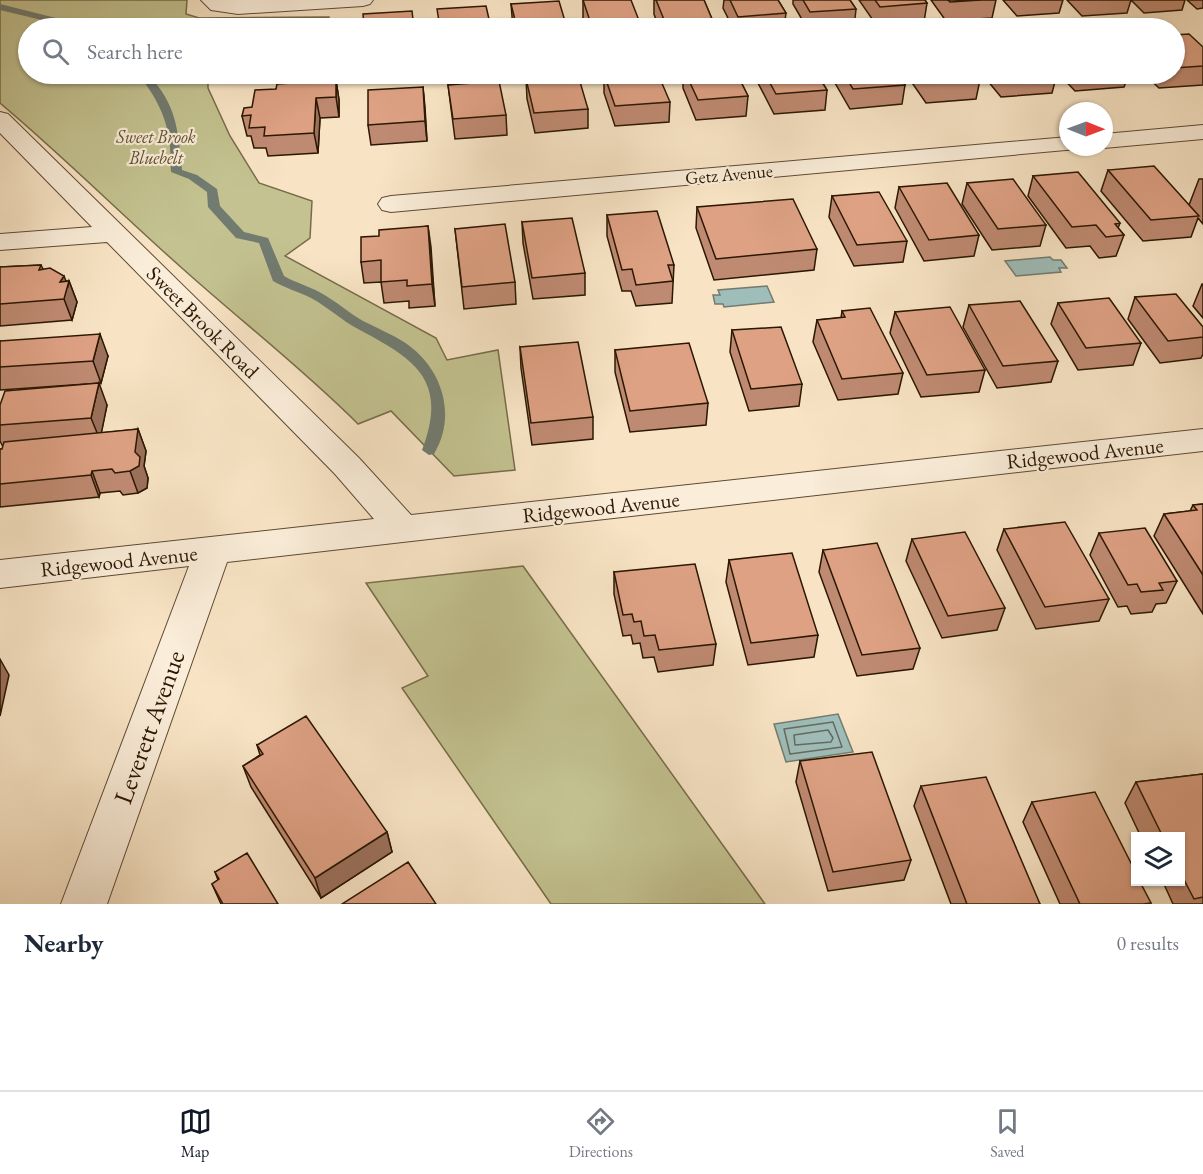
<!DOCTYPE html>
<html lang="en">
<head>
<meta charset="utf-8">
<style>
  :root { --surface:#fff; --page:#f2f2f3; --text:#1f2937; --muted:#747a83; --line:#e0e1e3; --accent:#111827 }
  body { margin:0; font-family:"EB Garamond",serif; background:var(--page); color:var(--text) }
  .controls { position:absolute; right:18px; bottom:18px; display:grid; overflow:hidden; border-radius:0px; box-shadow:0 2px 4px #0004 }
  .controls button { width:54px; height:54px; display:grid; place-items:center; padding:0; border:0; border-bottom:2px solid var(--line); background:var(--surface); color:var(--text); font:30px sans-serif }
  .compass { position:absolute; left:1059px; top:102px; width:54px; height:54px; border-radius:50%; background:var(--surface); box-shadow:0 2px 4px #0004; rotate:91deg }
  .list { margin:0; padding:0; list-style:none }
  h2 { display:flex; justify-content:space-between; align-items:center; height:78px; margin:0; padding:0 24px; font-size:26px }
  h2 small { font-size:20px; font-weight:400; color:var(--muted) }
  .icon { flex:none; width:33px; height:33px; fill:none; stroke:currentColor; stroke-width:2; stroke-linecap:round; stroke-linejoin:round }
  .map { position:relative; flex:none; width:1203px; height:904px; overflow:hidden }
  .search { position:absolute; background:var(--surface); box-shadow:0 2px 4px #0004; left:18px; right:18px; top:18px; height:66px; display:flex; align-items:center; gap:15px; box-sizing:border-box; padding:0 21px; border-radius:33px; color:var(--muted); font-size:22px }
  .sheet { height:186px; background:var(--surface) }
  nav { display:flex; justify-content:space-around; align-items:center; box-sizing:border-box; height:84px; border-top:2px solid var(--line); background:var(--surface); font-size:16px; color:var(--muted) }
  nav a { display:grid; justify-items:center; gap:3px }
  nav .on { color:var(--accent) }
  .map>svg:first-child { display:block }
  .green { fill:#c3c290; stroke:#776c49; stroke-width:1.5 }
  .water { fill:#9fbeba; stroke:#717b70; stroke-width:1.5 }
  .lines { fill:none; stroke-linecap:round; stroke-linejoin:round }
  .shore { stroke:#656a5e; stroke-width:1.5 }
  .stream { fill:#717b70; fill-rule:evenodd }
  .street-casing { stroke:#5e4a33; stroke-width:2 }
  .street { fill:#faedd9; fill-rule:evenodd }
  .wall { fill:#bf8a72; stroke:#2b1702; stroke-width:1.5 }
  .shaded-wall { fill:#9b715c; stroke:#2b1702; stroke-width:1.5 }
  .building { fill:#dea184; stroke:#2b1702; stroke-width:1.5 }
  .labels { text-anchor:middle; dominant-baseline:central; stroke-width:4.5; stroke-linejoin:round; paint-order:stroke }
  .far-park-label { font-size:18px; font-style:italic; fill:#605334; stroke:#faedd9 }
  .far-street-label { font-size:18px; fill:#2b1702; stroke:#faedd9 }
  .street-label { font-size:21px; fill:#2b1702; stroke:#faedd9 }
  .near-street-label { font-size:26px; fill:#2b1702; stroke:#faedd9 }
</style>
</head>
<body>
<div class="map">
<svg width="1203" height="904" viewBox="0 0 1203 904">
  <rect width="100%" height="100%" fill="#f8e4c5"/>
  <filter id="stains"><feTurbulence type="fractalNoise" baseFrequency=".00333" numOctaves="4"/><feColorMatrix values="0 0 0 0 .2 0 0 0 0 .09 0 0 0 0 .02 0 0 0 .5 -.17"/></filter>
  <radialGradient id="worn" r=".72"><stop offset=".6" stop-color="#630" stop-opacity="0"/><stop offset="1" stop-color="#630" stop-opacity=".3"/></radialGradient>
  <path class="green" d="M 0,0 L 187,0 L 186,14 L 199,18 L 329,17 L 328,28 L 28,28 L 28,74 L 208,74 L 208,88 L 230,136 L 259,183 L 312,201 L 310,238 L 285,256 L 436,338 L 447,360 L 498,350 L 515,470 L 454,476 L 391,411 L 358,424 C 303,369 241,321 183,269 C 122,215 63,156 0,103 Z
    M 523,566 L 765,904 L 551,904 L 402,688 L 428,676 L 366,583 Z"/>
  <path class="water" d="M 1050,257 L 1053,260 L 1061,260 L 1067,268 L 1059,268 L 1061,272 L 1016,276 L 1005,261 Z
    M 767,286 L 774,302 L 724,307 L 723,304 L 715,304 L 713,295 L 720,295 L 718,290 Z
    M 838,714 L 853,752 L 786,762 L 774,724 Z"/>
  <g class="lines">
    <path class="shore" d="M 833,722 L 842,747 L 790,754 L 784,729 Z
      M 828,730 L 833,738 L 831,742 L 795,745 L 794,735 Z"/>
    <path class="stream" d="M 0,4 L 56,18 L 70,28 L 59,28 L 50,22 L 0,10 Z
      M 138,74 L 148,74 C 177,105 178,130 182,170 L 197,175 L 217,189 L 220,206 L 244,232 L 268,238 L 284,276 C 296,283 309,286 321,293 C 336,301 349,313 363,321 C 377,328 391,334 404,342 C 441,366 458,414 434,454 L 429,455 L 422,450 C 449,379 414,359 358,329 C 341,320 328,307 311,298 C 299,292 285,288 273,281 L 259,243 L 236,238 L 208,207 L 207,192 L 189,179 L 171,172 C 170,164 171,156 170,148 C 168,118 156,97 138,74 Z"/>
    <g class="street-casing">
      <path id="street" d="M 201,0 L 373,0 L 370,4 L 363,6 L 238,14 L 211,10 Z
        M 0,112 L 8,114 L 359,458 L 411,515 L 1203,429 L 1203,451 L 227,562 L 107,904 L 61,904 L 189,566 L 0,588 L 0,560 L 374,519 L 335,474 L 107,242 L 0,250 L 0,234 L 92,227 L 0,133 Z
        M 1203,125 L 1203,139 L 1104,148 L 1098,147 L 1104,147 L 1104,134 Z
        M 1068,137 L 1068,147 L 1078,147 L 1077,149 L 391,212 L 382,210 L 378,204 L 382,198 L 391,196 Z"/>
    </g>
    <use href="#street" class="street"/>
  </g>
  <path class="wall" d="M 583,0 L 640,23 L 640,28 L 587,28 L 583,18 Z
    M 654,0 L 704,0 L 712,19 L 712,28 L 659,28 L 654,14 Z
    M 724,0 L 778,0 L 786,13 L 784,28 L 733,28 L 723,8 Z
    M 793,0 L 850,0 L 856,9 L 854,28 L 807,28 L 793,4 Z
    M 859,0 L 925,0 L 927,3 L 924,22 L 877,26 Z
    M 931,0 L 996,0 L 992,18 L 946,21 Z
    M 1003,0 L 1063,0 L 1059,13 L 1017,16 Z
    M 1067,0 L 1185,0 L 1182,10 L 1144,13 L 1131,0 L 1127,13 L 1082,16 Z
    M 1187,0 L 1203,0 L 1203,8 L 1197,9 Z
    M 511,4 L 567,28 L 513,28 Z
    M 1174,35 L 1203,47 L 1203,85 L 1159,88 L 1144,74 L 1174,74 Z
    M 275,74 L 335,74 L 336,78 L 312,80 L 310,74 L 275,77 Z
    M 604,74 L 670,102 L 669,122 L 615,126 L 604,93 Z
    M 683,74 L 737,74 L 748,96 L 746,116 L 696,120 L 683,88 Z
    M 758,74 L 817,74 L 827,90 L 825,110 L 774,114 L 757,81 Z
    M 831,74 L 897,74 L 905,85 L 902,104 L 850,109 L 831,76 Z
    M 906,74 L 976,74 L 980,80 L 976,99 L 926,103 Z
    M 982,74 L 1057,74 L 1052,93 L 1001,97 Z
    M 1059,74 L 1129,74 L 1124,87 L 1075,91 Z
    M 526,79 L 588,109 L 588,128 L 535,133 L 527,99 Z
    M 336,80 L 339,100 L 339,117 L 320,118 L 318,153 L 268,156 L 266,148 L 254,148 L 251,136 L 247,136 L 242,116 L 252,107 L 276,89 Z
    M 448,85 L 506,115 L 507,135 L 455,139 Z
    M 423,87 L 427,141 L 371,145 L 368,125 Z
    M 1108,170 L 1189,205 L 1199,179 L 1203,179 L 1203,224 L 1198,218 L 1191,237 L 1143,241 L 1101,191 Z
    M 1033,176 L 1120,223 L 1118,228 L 1124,235 L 1116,256 L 1099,258 L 1090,246 L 1066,248 L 1028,196 Z
    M 967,183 L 1046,225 L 1040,246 L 992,250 L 962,204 Z
    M 899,187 L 979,235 L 974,256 L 924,261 L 895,208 Z
    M 832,196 L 907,241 L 903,262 L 854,266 L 829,217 Z
    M 697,207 L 817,249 L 814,270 L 714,280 L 696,228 Z
    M 607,215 L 674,265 L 672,303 L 636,306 L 631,291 L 622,291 L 607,236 Z
    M 522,222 L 585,273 L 585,295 L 533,299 L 523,243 Z
    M 428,226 L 435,306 L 409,308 L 409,301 L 384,303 L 381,282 L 364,283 L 361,262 L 379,236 Z
    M 455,229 L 515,282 L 516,304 L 464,309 Z
    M 41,265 L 43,269 L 66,281 L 69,281 L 77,302 L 72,320 L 0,326 L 0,267 Z
    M 1202,284 L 1203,284 L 1203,318 L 1193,306 Z
    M 1135,297 L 1203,327 L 1203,354 L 1201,358 L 1160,363 L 1128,319 Z
    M 1058,303 L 1141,343 L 1133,365 L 1078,370 L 1051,324 Z
    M 969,305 L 1058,361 L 1051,382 L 997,388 L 963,327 Z
    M 842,311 L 903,373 L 898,394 L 838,400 L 813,342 L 817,320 L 841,318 Z
    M 895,312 L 985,370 L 979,392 L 921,397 L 890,333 Z
    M 732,330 L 802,384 L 799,406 L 749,411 L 730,352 Z
    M 0,341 L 108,356 L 101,383 L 0,390 Z
    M 520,347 L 593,417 L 593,439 L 532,445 L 521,368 Z
    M 615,350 L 708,403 L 706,425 L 630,432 L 615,372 Z
    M 0,405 L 107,405 L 101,433 L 138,429 L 146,451 L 144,466 L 148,478 L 147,488 L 138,493 L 123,495 L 120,491 L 100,493 L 99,497 L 0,507 L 0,449 L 2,449 L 3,447 L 0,441 Z
    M 1203,504 L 1203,614 L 1154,536 L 1164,514 L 1190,511 L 1193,505 Z
    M 1004,529 L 1109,599 L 1099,621 L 1036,629 L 997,550 Z
    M 1099,533 L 1177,581 L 1166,603 L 1156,604 L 1152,612 L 1131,614 L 1127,606 L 1118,607 L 1090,555 Z
    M 912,539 L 1005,608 L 997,630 L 942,638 L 906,561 Z
    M 823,550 L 920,648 L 913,669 L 857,676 L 819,572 Z
    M 729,560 L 818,635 L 814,657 L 748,665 L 726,582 Z
    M 614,572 L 716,644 L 713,665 L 658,672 L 654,657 L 643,658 L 640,643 L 633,644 L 631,635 L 623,636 L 614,594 Z
    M 257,745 L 387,832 L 392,852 L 321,898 L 251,787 L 243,766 L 260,755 Z
    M 800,761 L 911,860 L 904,880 L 828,891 L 796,782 Z
    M 1203,774 L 1203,904 L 1173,904 L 1163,882 L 1180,882 L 1180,837 L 1141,837 L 1125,803 L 1136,782 Z
    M 921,786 L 1040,904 L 951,904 L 914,806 Z
    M 1032,802 L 1151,903 L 1150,904 L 1060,904 L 1023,822 Z
    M 215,872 L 278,904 L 221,904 L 212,884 L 218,880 Z"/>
  <path class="shaded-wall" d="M 336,80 L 339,100 L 339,117 L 336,97 Z
    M 423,87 L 425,107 L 427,141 L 425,121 Z
    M 316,98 L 320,118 L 318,153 L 314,133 Z
    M 428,226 L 431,247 L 435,306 L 432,284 Z
    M 64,276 L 68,286 L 69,281 L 77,302 L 72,320 L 64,299 L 60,282 Z
    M 100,334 L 108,356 L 101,383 L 93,361 Z
    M 99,383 L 107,405 L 100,440 L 91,418 Z
    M 138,429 L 146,451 L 144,466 L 148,478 L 147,488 L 138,493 L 130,471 Z
    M 92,471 L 100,493 L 99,497 L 91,475 Z
    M 0,659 L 9,675 L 0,716 Z
    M 387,832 L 392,852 L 321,898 L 315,878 Z"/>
  <path class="building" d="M 583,0 L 631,0 L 640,23 L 592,27 Z
    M 656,0 L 704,0 L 712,19 L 665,22 Z
    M 730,0 L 778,0 L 786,13 L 738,17 Z
    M 803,0 L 850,0 L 856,9 L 810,12 Z
    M 875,0 L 925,0 L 927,3 L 880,7 Z
    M 948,0 L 981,0 L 950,2 Z
    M 559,1 L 567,28 L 517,28 L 511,4 Z
    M 486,6 L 491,28 L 440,28 L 437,9 Z
    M 412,11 L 414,28 L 364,28 L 363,14 Z
    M 1189,34 L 1203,47 L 1203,66 L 1174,68 L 1174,35 Z
    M 604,74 L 658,74 L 670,102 L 615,106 Z
    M 686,74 L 737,74 L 748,96 L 698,100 Z
    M 765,74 L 817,74 L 827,90 L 776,94 Z
    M 844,74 L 897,74 L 905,85 L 853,89 Z
    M 923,74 L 976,74 L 980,80 L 930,83 Z
    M 1003,74 L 1056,74 L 1006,78 Z
    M 578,75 L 588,109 L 534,113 L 526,79 Z
    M 336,80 L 336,97 L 316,98 L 314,133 L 264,136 L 265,127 L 249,128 L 251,115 L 242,116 L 244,108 L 252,107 L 255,90 L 276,89 L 277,84 Z
    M 499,81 L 506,115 L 453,119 L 448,85 Z
    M 423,87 L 425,121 L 368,125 L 368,90 Z
    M 1154,166 L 1199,216 L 1151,220 L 1108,170 Z
    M 1078,172 L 1120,223 L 1115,224 L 1124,235 L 1106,237 L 1096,225 L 1072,227 L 1033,176 Z
    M 1013,179 L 1046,225 L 998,229 L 967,183 Z
    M 947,183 L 979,235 L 929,240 L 899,187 Z
    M 879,192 L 907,241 L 857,245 L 832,196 Z
    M 793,199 L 817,249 L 716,259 L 697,207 Z
    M 657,211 L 674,265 L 668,265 L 673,281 L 636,285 L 632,269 L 622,270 L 607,215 Z
    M 572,218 L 585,273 L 532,278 L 522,222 Z
    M 505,224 L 515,282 L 462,287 L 455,229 Z
    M 428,226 L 432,284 L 407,286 L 407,280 L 381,282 L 381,260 L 361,262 L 361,237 L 379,236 L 379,230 Z
    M 41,265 L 39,270 L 50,268 L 64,276 L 60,282 L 69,281 L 64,299 L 0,304 L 0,267 Z
    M 1176,294 L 1203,327 L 1203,337 L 1168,341 L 1135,297 Z
    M 1109,298 L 1141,343 L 1086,348 L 1058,303 Z
    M 1020,301 L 1058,361 L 1003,366 L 969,305 Z
    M 950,307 L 985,370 L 927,375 L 895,312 Z
    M 870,308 L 903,373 L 842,379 L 817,320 L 845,317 L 842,311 Z
    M 781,327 L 802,384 L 751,389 L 732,330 Z
    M 100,334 L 93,361 L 0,367 L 0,341 Z
    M 578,342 L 593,417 L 531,423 L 520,347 Z
    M 689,343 L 708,403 L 630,411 L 615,350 Z
    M 99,383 L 91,418 L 0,425 L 0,405 L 5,391 Z
    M 138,429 L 135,452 L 140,457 L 139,466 L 130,471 L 115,473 L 112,469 L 92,471 L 91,475 L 0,484 L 0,449 L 2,449 L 4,442 Z
    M 1203,504 L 1203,575 L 1164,514 L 1197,510 L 1193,505 Z
    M 1065,522 L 1109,599 L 1045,607 L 1004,529 Z
    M 1145,528 L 1177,581 L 1159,583 L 1163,590 L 1141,592 L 1137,584 L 1128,585 L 1099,533 Z
    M 965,532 L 1005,608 L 948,616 L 912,539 Z
    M 877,543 L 920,648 L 862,655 L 823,550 Z
    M 792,553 L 818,635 L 751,643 L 729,560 Z
    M 695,564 L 716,644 L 659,650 L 655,635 L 644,636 L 641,621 L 634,622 L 632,614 L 623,615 L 614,572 Z
    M 306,716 L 387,832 L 315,878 L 243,766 L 263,754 L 257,745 Z
    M 872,752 L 911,860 L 833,872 L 800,761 Z
    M 1203,774 L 1203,897 L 1194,899 L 1180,872 L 1180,837 L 1163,837 L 1136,782 Z
    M 986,777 L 1040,904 L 967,904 L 921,786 Z
    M 1095,792 L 1136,873 L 1136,882 L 1140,882 L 1151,903 L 1143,904 L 1080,904 L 1032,802 Z
    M 247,853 L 278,904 L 223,904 L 212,884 L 219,879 L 215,872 Z
    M 408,862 L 436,904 L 342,904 Z"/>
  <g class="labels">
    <g class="far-park-label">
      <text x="156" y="136">Sweet Brook<tspan x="156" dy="21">Bluebelt</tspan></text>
    </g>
    <g class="far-street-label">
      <text transform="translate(729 174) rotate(-5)">Getz Avenue</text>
    </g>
    <g class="street-label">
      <text transform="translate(203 322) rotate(45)">Sweet Brook Road</text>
      <text transform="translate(1085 453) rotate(-6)">Ridgewood Avenue</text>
      <text transform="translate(601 507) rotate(-6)">Ridgewood Avenue</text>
      <text transform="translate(119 561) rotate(-6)">Ridgewood Avenue</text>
    </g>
    <g class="near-street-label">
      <text transform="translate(149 727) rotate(-70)">Leverett Avenue</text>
    </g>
  </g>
  <rect width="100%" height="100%" filter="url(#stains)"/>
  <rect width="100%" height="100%" fill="url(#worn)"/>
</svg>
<div class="controls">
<button><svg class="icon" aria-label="layers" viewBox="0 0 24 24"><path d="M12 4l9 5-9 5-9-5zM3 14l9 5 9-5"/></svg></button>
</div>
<svg class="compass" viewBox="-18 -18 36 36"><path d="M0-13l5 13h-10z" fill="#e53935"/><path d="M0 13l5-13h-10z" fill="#747a83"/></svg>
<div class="search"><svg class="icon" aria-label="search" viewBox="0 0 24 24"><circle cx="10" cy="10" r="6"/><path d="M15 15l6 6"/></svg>Search here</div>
</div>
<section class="sheet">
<h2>Nearby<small>0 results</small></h2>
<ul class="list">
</ul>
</section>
<nav>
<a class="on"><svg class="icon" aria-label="map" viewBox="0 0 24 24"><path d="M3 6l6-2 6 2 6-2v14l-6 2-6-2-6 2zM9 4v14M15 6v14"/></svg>Map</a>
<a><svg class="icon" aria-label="directions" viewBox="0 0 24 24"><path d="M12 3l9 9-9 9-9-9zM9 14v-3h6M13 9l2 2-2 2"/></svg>Directions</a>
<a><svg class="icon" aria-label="saved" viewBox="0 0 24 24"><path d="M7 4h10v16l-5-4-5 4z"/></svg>Saved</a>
</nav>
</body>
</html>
